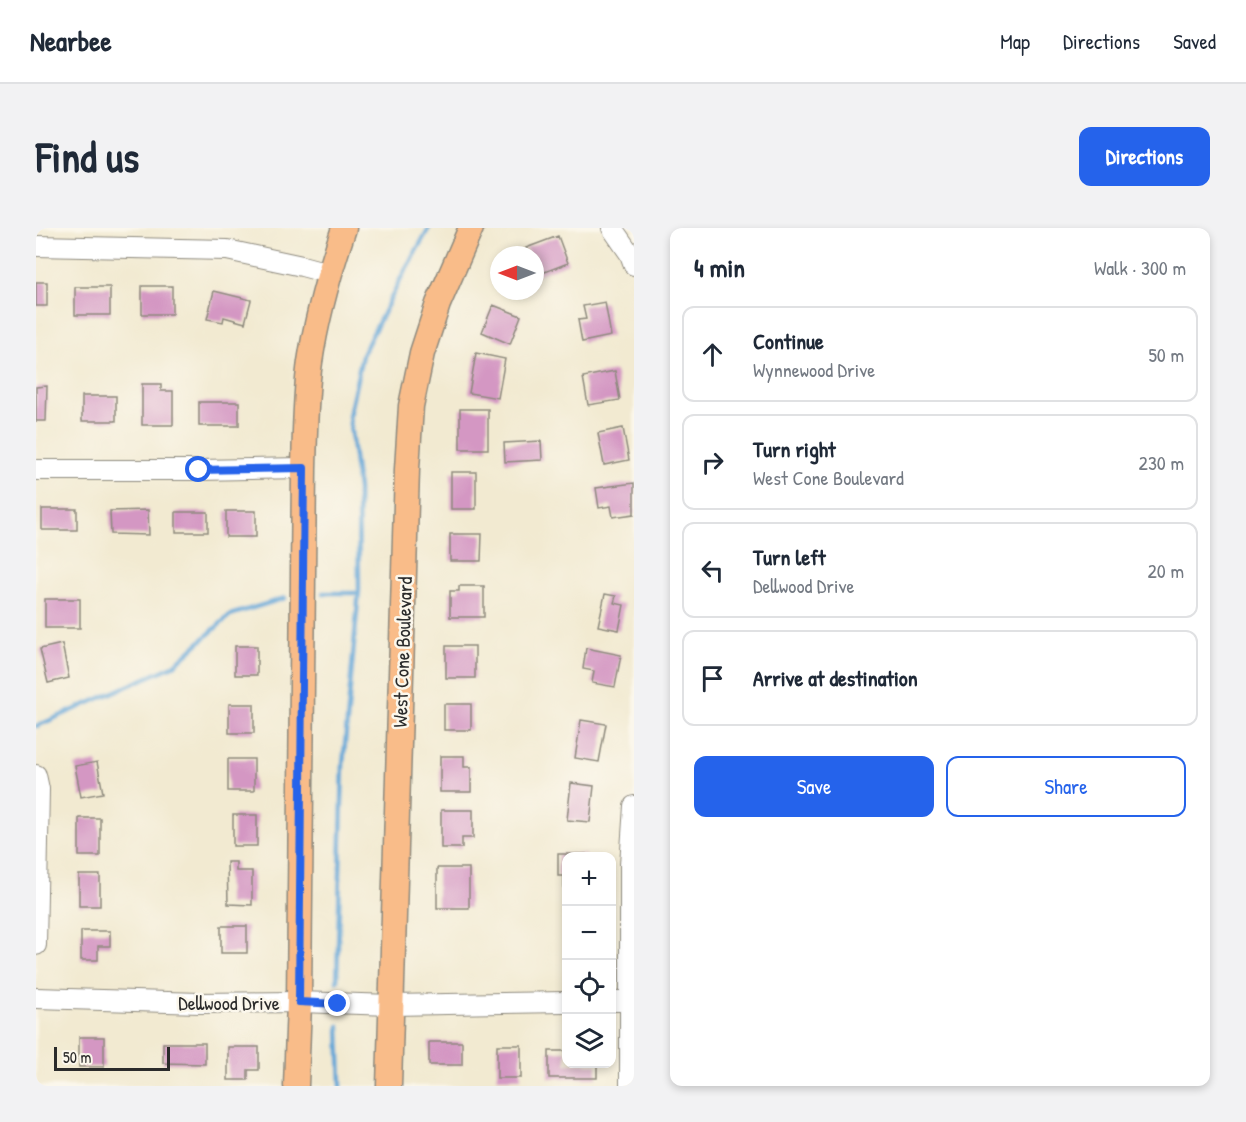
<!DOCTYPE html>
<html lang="en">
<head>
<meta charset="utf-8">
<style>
  :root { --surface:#fff; --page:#f2f2f3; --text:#1f2937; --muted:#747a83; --line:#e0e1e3; --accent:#2563eb }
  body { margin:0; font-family:"Patrick Hand",sans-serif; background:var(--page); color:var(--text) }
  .controls { position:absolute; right:18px; bottom:18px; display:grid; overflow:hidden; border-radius:12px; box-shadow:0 3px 9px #0003 }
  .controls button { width:54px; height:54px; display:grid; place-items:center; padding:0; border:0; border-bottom:2px solid var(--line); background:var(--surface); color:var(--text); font:30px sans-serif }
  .compass { position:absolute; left:454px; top:18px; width:54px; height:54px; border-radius:50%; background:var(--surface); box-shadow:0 3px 9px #0003; rotate:270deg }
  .scale { position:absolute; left:18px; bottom:15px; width:116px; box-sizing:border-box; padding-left:6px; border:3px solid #2b2b2b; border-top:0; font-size:16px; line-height:21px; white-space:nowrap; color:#2b2b2b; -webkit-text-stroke:4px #fbf7ec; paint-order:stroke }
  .stop { position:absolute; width:18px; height:18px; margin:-14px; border:4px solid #2563eb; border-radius:50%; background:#fff }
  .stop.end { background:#2563eb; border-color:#fff; box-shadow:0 2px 6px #0008 }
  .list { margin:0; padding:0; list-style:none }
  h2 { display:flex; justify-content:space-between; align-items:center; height:78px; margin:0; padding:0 24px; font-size:26px }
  h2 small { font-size:20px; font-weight:400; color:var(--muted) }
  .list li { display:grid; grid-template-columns:39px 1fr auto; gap:18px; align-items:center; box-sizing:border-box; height:96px; margin:0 12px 12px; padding:0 12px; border:2px solid var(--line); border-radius:12px }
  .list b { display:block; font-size:22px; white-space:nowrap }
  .list p { margin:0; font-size:20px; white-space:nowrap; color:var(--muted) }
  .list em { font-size:20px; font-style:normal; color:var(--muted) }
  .actions { display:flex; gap:12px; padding:18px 24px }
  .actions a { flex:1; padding:14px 0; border:2px solid var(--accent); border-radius:12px; text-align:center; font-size:21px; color:var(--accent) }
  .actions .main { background:var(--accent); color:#fff }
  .icon { flex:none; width:33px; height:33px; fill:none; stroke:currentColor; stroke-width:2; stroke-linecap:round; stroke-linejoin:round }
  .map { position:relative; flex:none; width:598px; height:858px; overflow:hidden; border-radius:12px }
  header { display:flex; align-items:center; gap:36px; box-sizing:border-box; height:84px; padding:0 30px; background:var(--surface); border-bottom:2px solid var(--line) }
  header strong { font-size:28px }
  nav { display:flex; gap:33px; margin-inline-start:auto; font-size:21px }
  .intro { display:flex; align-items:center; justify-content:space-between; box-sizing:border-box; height:144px; padding:0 36px }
  h1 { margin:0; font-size:42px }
  .button { padding:15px 27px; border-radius:12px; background:var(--accent); color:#fff; font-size:21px; font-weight:700 }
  main { display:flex; gap:36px; padding:0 36px }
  aside { flex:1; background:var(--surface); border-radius:12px; box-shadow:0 3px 9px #0003 }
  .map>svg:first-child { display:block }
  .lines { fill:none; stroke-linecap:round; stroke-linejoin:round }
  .stream { stroke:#62a6d7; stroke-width:4.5 }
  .building { fill:#d497c3 }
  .minor-casing { stroke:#8e8a7e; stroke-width:22 }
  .major-casing { stroke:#8e8a7e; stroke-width:27 }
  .minor { stroke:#fff; stroke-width:20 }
  .major { stroke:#f9bc89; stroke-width:24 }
  .route { stroke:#2563eb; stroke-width:8 }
  .labels { text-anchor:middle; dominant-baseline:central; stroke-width:5; stroke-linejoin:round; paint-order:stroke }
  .street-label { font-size:20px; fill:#2b2b2b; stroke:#fbf7ec }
</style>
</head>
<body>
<header>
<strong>Nearbee</strong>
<nav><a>Map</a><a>Directions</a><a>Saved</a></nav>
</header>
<div class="intro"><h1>Find us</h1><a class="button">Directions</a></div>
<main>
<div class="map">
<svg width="598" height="858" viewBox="0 0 598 858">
  <rect width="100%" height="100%" fill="#fbf7ec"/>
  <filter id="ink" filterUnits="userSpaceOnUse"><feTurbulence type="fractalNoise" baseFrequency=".0167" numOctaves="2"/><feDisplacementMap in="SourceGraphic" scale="12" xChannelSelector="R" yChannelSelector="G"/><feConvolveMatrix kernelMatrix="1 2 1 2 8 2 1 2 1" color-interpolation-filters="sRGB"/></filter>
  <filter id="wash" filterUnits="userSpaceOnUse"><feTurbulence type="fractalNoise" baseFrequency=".008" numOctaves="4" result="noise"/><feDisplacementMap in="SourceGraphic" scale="24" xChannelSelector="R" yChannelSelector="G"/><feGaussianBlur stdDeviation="1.35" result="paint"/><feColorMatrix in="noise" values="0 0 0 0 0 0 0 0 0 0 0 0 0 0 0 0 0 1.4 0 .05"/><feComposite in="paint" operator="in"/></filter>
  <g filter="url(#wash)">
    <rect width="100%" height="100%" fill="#f2ead1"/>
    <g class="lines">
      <path class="stream" d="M 287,365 L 323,365
        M 1,498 L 137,438 L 194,387 L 249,370
        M 301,753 L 307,537 L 323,362 L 322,261 L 313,188 L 326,127 L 366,48 L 393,0
        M 303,798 L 305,858"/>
    </g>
    <g id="blocks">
      <path class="building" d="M 522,8 L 532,35 L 501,47 L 499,43 L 499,27 L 493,27 L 490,20 Z
        M 0,54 L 11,54 L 11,78 L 0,78 Z
        M 106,58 L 136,58 L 136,86 L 106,86 Z
        M 39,59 L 74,59 L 74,87 L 39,87 Z
        M 178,63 L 215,72 L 209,95 L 188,89 L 187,94 L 171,91 Z
        M 569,74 L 575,108 L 546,114 L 542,92 L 550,91 L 547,78 Z
        M 457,77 L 485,88 L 474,116 L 446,104 Z
        M 440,125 L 469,131 L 462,170 L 433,165 Z
        M 579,143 L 584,172 L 552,177 L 547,149 Z
        M 106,156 L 125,156 L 125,163 L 137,163 L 137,197 L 106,197 Z
        M 11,158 L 10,193 L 0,193 L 0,159 Z
        M 46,168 L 80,168 L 80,193 L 46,193 Z
        M 163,174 L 203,174 L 203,198 L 163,198 Z
        M 424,181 L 452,181 L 452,221 L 424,221 Z
        M 587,200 L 593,232 L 568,237 L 562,205 Z
        M 505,213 L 506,232 L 469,234 L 468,215 Z
        M 415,244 L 440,244 L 440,281 L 415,281 Z
        M 598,255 L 598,286 L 577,289 L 575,278 L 563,280 L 560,260 Z
        M 6,281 L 41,281 L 41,302 L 6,302 Z
        M 112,282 L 113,307 L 75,306 L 74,283 Z
        M 190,283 L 220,283 L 220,309 L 190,309 Z
        M 140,284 L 172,284 L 172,304 L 140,304 Z
        M 414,306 L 446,306 L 445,333 L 414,333 Z
        M 423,358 L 448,358 L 448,389 L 414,389 L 414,363 L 423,363 Z
        M 569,366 L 580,368 L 578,375 L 588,377 L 583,402 L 562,398 Z
        M 9,371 L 44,371 L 44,400 L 9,400 Z
        M 26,416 L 33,450 L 12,455 L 4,421 Z
        M 199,418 L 221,418 L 221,447 L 199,447 Z
        M 410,418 L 439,418 L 439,450 L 410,450 Z
        M 550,420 L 585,427 L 579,459 L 556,455 L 558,443 L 547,441 Z
        M 193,476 L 218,476 L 218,505 L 193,505 Z
        M 408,476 L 435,476 L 435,502 L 408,502 Z
        M 545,492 L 570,496 L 563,534 L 539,530 Z
        M 404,528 L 428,528 L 428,539 L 435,539 L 435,564 L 404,564 Z
        M 192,531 L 218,531 L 218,563 L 192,563 Z
        M 61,534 L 67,565 L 45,569 L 39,538 Z
        M 535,555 L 558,558 L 554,594 L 531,592 Z
        M 405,582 L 437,582 L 437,610 L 426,610 L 426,620 L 405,620 Z
        M 197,587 L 221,587 L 221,618 L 197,618 Z
        M 43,590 L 64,590 L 64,628 L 43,628 Z
        M 522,626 L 550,626 L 550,628 L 530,628 L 530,659 L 528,659 L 528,648 L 522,648 Z
        M 191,634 L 200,634 L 200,643 L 216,643 L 216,677 L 192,676 Z
        M 401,640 L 433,640 L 433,680 L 401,680 Z
        M 43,647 L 64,647 L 64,678 L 43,678 Z
        M 185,698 L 211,698 L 211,725 L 185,725 Z
        M 45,703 L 74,703 L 74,718 L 62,718 L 62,732 L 45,732 Z
        M 43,809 L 68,809 L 68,839 L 43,839 Z
        M 393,814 L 426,814 L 426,837 L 393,837 Z
        M 127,815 L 169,815 L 169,836 L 127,835 Z
        M 461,817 L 485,817 L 485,850 L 461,850 Z
        M 192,819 L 223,819 L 223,842 L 212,842 L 212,852 L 192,852 Z
        M 513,823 L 530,823 L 530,836 L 561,836 L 561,850 L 513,850 Z"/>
    </g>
  </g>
  <g filter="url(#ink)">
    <use href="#blocks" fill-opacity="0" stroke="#8e8a7e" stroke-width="1.5"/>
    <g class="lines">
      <g class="minor-casing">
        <path id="minor" d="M 576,0 L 594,26 L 598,37
          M 0,18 L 191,22 L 266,38 L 292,45
          M 0,242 L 163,242 L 268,240
          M 0,547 L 3,561 L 0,717
          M 0,770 L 164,775 L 263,774 L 356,777 L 530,774
          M 576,773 L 598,773
          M 594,858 L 594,637 L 598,578"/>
      </g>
      <g class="major-casing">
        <path id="major" d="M 260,858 L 263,774 L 268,240 C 269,205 269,169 274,134 C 281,87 293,45 308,0
          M 353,858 L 371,241 L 375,178 L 386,125 L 402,76 L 435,0"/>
      </g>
      <use href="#minor" class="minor"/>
      <use href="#major" class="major"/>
    </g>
  </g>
  <g class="lines" filter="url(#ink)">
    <path class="route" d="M 163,242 L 268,240 L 263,774 L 302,776"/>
  </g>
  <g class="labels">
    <g class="street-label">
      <text transform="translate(366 424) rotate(-88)">West Cone Boulevard</text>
      <text x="193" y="774">Dellwood Drive</text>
    </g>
  </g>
</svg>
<div class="controls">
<button>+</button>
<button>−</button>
<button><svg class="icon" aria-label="locate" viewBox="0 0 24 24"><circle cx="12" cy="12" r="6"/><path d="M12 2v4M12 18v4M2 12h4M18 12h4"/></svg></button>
<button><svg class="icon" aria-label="layers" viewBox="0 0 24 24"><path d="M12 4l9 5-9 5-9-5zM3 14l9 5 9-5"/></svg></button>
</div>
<svg class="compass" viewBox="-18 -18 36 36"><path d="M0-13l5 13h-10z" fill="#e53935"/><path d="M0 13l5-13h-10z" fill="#747a83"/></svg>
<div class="scale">50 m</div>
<div class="stop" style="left:163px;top:242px"></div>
<div class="stop end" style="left:302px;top:776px"></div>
</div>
<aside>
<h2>4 min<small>Walk · 300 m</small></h2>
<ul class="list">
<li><svg class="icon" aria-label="ahead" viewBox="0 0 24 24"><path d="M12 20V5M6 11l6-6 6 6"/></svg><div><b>Continue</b><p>Wynnewood Drive</p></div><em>50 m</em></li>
<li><svg class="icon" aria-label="right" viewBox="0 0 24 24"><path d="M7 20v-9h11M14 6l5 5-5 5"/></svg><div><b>Turn right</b><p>West Cone Boulevard</p></div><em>230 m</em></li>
<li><svg class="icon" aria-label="left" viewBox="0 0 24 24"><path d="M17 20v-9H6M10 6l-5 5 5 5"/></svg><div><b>Turn left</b><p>Dellwood Drive</p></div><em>20 m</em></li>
<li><svg class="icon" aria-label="arrive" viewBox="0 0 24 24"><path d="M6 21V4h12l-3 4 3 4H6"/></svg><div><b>Arrive at destination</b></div></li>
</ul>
<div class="actions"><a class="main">Save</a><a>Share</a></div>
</aside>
</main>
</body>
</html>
